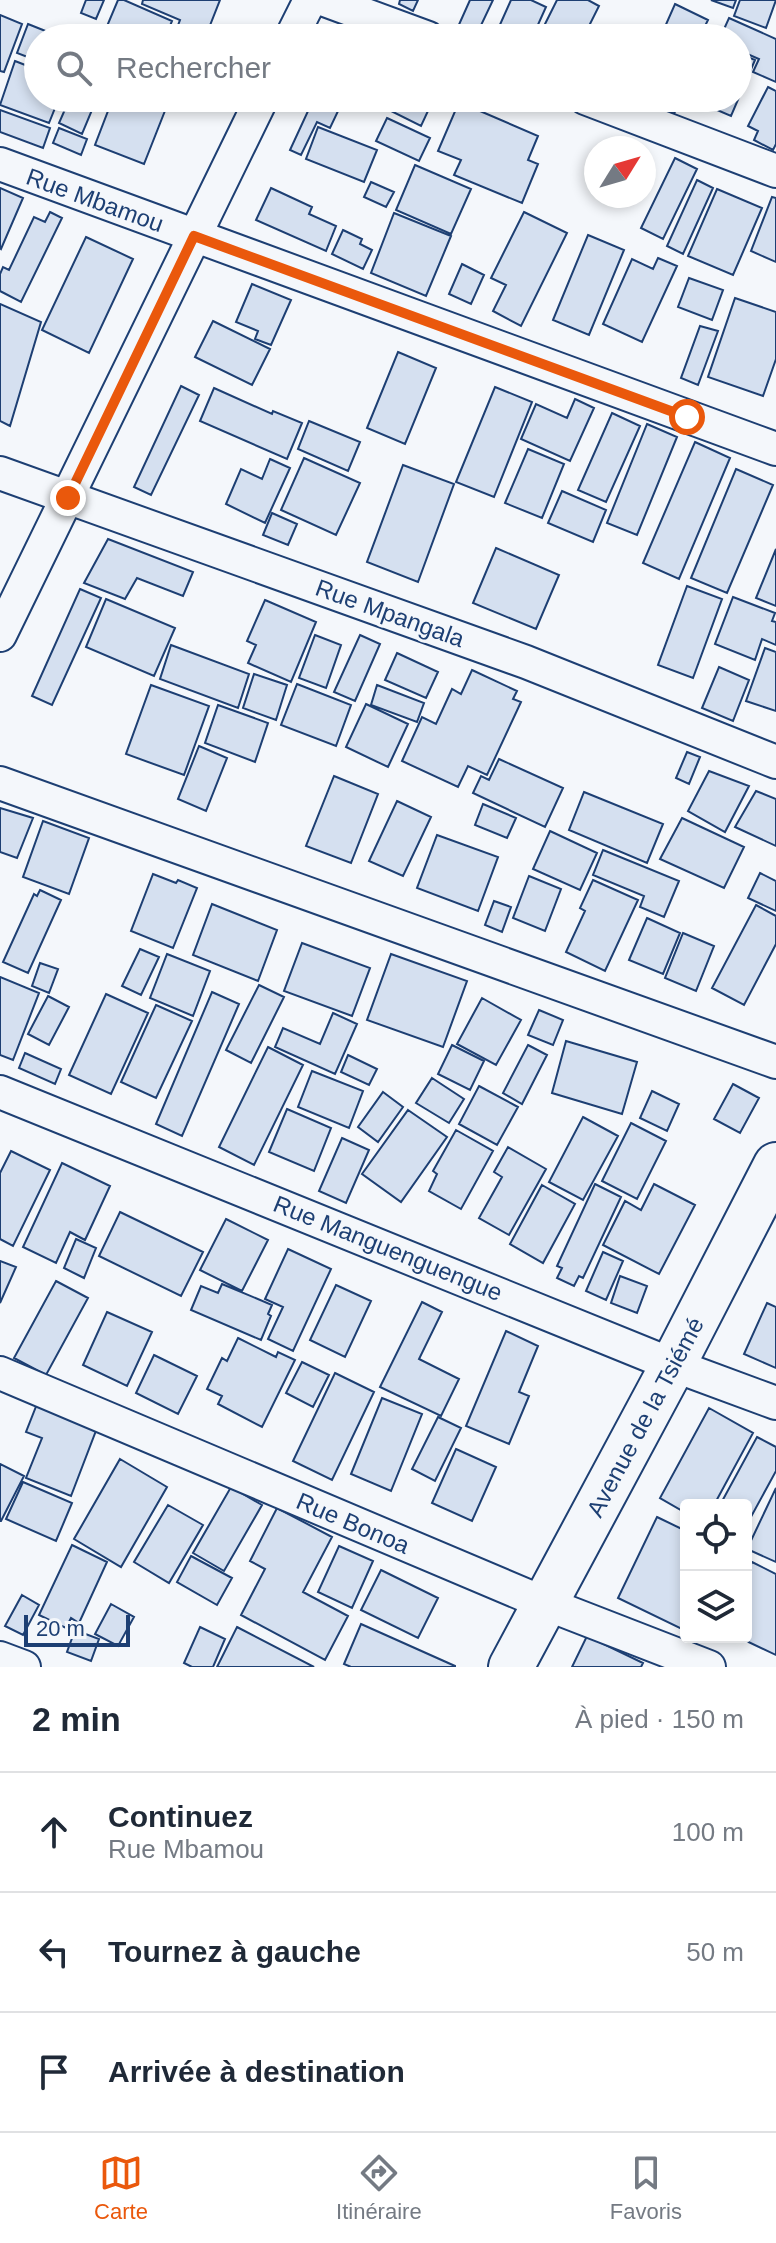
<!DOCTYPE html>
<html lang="fr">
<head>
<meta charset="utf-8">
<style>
  :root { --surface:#fff; --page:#f2f2f3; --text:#1f2937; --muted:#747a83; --line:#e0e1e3; --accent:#ea580c }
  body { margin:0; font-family:Helvetica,sans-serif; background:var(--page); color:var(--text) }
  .controls { position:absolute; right:24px; bottom:24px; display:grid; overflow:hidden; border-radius:8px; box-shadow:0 4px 12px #0003 }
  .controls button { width:72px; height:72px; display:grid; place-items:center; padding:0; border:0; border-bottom:2px solid var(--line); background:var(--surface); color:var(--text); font:40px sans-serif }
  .compass { position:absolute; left:584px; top:136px; width:72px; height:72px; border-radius:50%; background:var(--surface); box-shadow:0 4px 12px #0003; rotate:53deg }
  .scale { position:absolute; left:24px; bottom:20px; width:106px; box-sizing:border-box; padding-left:8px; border:4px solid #1d3f73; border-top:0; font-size:22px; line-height:28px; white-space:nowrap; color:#1d3f73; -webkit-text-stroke:6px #f4f7fb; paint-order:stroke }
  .stop { position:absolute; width:24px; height:24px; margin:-18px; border:6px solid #ea580c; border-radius:50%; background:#fff }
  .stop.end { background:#ea580c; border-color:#fff; box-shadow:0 2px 8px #0008 }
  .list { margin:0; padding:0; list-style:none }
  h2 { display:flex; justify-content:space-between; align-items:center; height:104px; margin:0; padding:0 32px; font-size:34px }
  h2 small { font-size:26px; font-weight:400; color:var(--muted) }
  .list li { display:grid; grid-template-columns:52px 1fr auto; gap:24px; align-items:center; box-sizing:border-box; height:120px; padding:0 32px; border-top:2px solid var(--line) }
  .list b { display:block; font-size:30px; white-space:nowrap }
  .list p { margin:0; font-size:26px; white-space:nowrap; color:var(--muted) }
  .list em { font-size:26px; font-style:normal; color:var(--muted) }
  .icon { flex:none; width:44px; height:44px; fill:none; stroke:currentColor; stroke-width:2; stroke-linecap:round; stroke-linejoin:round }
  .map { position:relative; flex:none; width:776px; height:1667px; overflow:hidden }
  .search { position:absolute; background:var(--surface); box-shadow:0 4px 12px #0003; left:24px; right:24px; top:24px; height:88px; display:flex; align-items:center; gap:20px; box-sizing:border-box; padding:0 28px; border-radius:44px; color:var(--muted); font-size:30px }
  .sheet { height:464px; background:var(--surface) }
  nav { display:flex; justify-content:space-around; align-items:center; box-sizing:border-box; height:112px; border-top:2px solid var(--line); background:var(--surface); font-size:22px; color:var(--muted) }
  nav a { display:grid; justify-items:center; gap:4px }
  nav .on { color:var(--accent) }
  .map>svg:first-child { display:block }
  .building { fill:#d5e0f0; stroke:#1d3f73; stroke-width:2 }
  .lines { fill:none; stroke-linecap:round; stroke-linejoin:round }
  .minor-casing { stroke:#1d3f73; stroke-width:36 }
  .secondary-casing { stroke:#1d3f73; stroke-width:48 }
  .minor { stroke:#f4f7fb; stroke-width:32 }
  .secondary { stroke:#f4f7fb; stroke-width:44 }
  .route { stroke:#ea580c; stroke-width:10 }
  .labels { text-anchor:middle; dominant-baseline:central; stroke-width:6; stroke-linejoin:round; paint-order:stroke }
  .street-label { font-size:24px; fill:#1d3f73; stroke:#f4f7fb }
</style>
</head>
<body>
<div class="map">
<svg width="776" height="1667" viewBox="0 0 776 1667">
  <rect width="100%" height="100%" fill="#f4f7fb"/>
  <path class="building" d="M 86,0 L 104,0 L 96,19 L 81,13 Z
    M 118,0 L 124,0 L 172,21 L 165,38 L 102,38 Z
    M 143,0 L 220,0 L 209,28 L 223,34 L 221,38 L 186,38 L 175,33 L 180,20 L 142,4 Z
    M 400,0 L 418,0 L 413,11 L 399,4 Z
    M 470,0 L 493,0 L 475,38 L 457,29 Z
    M 511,0 L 531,0 L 546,7 L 532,38 L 494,38 Z
    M 557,0 L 588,0 L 599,6 L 583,38 L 538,38 Z
    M 711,0 L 736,0 L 733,8 Z
    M 740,0 L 776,0 L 766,28 L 734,16 Z
    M 675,4 L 708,20 L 699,38 L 660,38 Z
    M 0,15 L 22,24 L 4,72 L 0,71 Z
    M 729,18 L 776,39 L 776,82 L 753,72 L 759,59 L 738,50 L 738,38 L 720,38 Z
    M 28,24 L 63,38 L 38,38 L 38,61 L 17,53 Z
    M 738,53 L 755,60 L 731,116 L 696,101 L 698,98 L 738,98 Z
    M 15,61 L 38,70 L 38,98 L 59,98 L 49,123 L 0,105 Z
    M 768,87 L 776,91 L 776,144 L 773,150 L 754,140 L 758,131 L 748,126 Z
    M 70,98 L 97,98 L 82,134 L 59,123 Z
    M 113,98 L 170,98 L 144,164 L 95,145 Z
    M 314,98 L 339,109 L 330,128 L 317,122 L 301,155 L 290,150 Z
    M 370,98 L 434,98 L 421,126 L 369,100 Z
    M 639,98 L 681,98 L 674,114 Z
    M 459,102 L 538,136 L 528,160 L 538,164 L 522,203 L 454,175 L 461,160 L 438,151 Z
    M 0,110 L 50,128 L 43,148 L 0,132 Z
    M 387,118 L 430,138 L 419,161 L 376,141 Z
    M 318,127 L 377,150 L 364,182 L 306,159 Z
    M 59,128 L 87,139 L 81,155 L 53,143 Z
    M 675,158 L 697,169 L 663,239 L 641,228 Z
    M 415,165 L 471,189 L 451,234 L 396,210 Z
    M 697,180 L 713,188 L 683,254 L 667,246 Z
    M 371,182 L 394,192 L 386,207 L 364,197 Z
    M 0,188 L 23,198 L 1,249 L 0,248 Z
    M 271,188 L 312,207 L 309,214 L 336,226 L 326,251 L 256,220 Z
    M 717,189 L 762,208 L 733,275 L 688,256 Z
    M 772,197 L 776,198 L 776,262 L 751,251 Z
    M 50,212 L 62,218 L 21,302 L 0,291 L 0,274 L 3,267 L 9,270 L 34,217 L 45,222 Z
    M 524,212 L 567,233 L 521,326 L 493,311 L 506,285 L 491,278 Z
    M 394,213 L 451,236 L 426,296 L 371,273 Z
    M 343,230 L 362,239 L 360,244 L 372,250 L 363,269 L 332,254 Z
    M 588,235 L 624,250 L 589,335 L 553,320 Z
    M 86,237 L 133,259 L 89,353 L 42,330 Z
    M 658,258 L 677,266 L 642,342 L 603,324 L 632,259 L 653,269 Z
    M 462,264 L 484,275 L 471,304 L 449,294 Z
    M 689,278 L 723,290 L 712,320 L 678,307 Z
    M 252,284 L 291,300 L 271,345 L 255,339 L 258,331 L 236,322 Z
    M 735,298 L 776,312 L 776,359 L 763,396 L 708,377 Z
    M 0,304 L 41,322 L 10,426 L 0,421 Z
    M 213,321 L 270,349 L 252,385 L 195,357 Z
    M 700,326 L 718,331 L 698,385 L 681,378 Z
    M 398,352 L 436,368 L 405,444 L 367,428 Z
    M 181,386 L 199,395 L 151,495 L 134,487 Z
    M 495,387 L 532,402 L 494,497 L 456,482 Z
    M 214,388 L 272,414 L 273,411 L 302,423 L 287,459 L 200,421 Z
    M 575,399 L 594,408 L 570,461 L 521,439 L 536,404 L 567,418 Z
    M 612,413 L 640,426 L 606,502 L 578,490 Z
    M 309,421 L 360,442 L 348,471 L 298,449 Z
    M 647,424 L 677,437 L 637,535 L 607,523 Z
    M 695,442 L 730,458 L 679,579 L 643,563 Z
    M 528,449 L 564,464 L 542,518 L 505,503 Z
    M 304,458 L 360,483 L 336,535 L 281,510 Z
    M 270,459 L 290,468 L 265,523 L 226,504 L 241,469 L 262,479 Z
    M 403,465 L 454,484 L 418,582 L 367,562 Z
    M 736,469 L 773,485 L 727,593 L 691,578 Z
    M 562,491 L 606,510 L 593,542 L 548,523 Z
    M 272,513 L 297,524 L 288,545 L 263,535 Z
    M 108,539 L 193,572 L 183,596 L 137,578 L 125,599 L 84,583 Z
    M 496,548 L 559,575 L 536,629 L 473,603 Z
    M 776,549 L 776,606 L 756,598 Z
    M 687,586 L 722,599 L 693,678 L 658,665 Z
    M 80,589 L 101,598 L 52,705 L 32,696 Z
    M 733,597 L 775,613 L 772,621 L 776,622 L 776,645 L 762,639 L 755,660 L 715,644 Z
    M 106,599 L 175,628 L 154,676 L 86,647 Z
    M 265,600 L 316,622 L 291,682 L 248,663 L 256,645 L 247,641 Z
    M 315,635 L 341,645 L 326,688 L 299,678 Z
    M 360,635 L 380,644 L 355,701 L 334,692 Z
    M 171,645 L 249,674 L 238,708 L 160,679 Z
    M 765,648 L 776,652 L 776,711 L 746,701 Z
    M 397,653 L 438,672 L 426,698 L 385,680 Z
    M 719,667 L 749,680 L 733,721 L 702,708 Z
    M 472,670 L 517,691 L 513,699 L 521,702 L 487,775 L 468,766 L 458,787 L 402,761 L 422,717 L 436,724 L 452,689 L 461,694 Z
    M 254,674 L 287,685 L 276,720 L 243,708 Z
    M 297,684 L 351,705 L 336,746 L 281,725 Z
    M 151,685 L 209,706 L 184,775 L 126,754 Z
    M 377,685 L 424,703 L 417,722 L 371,705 Z
    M 366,704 L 408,724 L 388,767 L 346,747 Z
    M 218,705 L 268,723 L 255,762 L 205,743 Z
    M 199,746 L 227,758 L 206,811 L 178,799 Z
    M 687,752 L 700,757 L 689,784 L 676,778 Z
    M 499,759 L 563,788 L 545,827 L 473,793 L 481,776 L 489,780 Z
    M 709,771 L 749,786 L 725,832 L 688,811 Z
    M 334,776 L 378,794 L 351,863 L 306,846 Z
    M 756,791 L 776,799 L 776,846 L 735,827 Z
    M 584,792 L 663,824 L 647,863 L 569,830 Z
    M 397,801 L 431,817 L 403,876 L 369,861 Z
    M 483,804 L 516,818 L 507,838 L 475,825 Z
    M 0,808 L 33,818 L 17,858 L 0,852 Z
    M 682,818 L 744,847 L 724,888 L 660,859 Z
    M 43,821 L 89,838 L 69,894 L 23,877 Z
    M 550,831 L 597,853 L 580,890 L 533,869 Z
    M 437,835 L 498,857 L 478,911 L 417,888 Z
    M 603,850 L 679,881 L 664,917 L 640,907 L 644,896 L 593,875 Z
    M 760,873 L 776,881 L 776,911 L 748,898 Z
    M 153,874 L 176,883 L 178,880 L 197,888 L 173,948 L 131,931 Z
    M 529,876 L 561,889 L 545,931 L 513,918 Z
    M 593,880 L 638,900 L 605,971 L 566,952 L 585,911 L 580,908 Z
    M 40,890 L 61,900 L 28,973 L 3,962 L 34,894 L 37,896 Z
    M 494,901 L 511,907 L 502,932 L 485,925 Z
    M 212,904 L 277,930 L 258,981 L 193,955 Z
    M 756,905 L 776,916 L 776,944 L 744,1005 L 712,988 Z
    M 647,918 L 680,933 L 663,974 L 629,960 Z
    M 683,933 L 714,946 L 696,991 L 665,978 Z
    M 302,943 L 370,968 L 352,1016 L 284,991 Z
    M 140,949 L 159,957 L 141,995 L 122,986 Z
    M 167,954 L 210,971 L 193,1016 L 150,998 Z
    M 391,954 L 467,981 L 443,1047 L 367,1020 Z
    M 40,963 L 58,969 L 49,993 L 32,986 Z
    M 0,977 L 39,993 L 13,1060 L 0,1055 Z
    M 259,985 L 284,997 L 251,1063 L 226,1050 Z
    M 212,992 L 239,1004 L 182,1136 L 156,1124 Z
    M 106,994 L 148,1013 L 111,1094 L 69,1075 Z
    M 48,996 L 69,1007 L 49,1045 L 28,1034 Z
    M 482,998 L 521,1020 L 496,1065 L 457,1044 Z
    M 156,1005 L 192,1021 L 156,1098 L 121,1082 Z
    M 539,1010 L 563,1020 L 553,1045 L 528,1035 Z
    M 333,1013 L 357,1024 L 335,1074 L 275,1047 L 283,1028 L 320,1044 Z
    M 566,1041 L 637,1062 L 622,1114 L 552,1093 Z
    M 452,1045 L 484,1061 L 470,1090 L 438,1074 Z
    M 528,1045 L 547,1055 L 522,1104 L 503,1093 Z
    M 268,1047 L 303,1065 L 254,1165 L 219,1147 Z
    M 25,1053 L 61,1069 L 55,1084 L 19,1068 Z
    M 348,1055 L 377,1069 L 369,1085 L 341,1072 Z
    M 312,1071 L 363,1091 L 349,1128 L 298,1107 Z
    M 432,1078 L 464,1099 L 449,1123 L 416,1103 Z
    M 733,1084 L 759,1098 L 740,1133 L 714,1119 Z
    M 479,1086 L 518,1107 L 497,1145 L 459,1124 Z
    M 652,1091 L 679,1104 L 667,1131 L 640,1118 Z
    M 383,1092 L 403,1107 L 378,1142 L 358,1127 Z
    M 287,1109 L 331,1128 L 314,1171 L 269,1152 Z
    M 408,1110 L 447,1137 L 401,1202 L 362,1174 Z
    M 583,1117 L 618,1136 L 583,1200 L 549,1182 Z
    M 631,1123 L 666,1141 L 637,1199 L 602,1181 Z
    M 456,1130 L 493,1151 L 461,1209 L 429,1191 L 437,1174 L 433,1171 Z
    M 342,1138 L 369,1150 L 346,1203 L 319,1191 Z
    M 508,1147 L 546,1169 L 509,1235 L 479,1218 L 502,1177 L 494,1172 Z
    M 11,1151 L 50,1170 L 13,1246 L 0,1239 L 0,1173 Z
    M 62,1163 L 110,1186 L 85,1240 L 70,1232 L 56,1263 L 23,1247 Z
    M 595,1184 L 621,1197 L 583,1278 L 579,1276 L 574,1286 L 557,1278 L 562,1268 L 557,1266 Z
    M 654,1184 L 695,1205 L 659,1274 L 603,1245 L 625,1201 L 641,1210 Z
    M 542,1185 L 575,1204 L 543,1263 L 510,1244 Z
    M 120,1212 L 203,1252 L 181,1296 L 99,1256 Z
    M 226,1219 L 268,1240 L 242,1291 L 200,1270 Z
    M 76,1239 L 96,1248 L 84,1278 L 64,1268 Z
    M 288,1249 L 331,1269 L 293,1351 L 268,1339 L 283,1307 L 265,1299 Z
    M 603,1252 L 623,1261 L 606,1300 L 586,1291 Z
    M 0,1261 L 16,1267 L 0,1303 Z
    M 620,1276 L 647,1286 L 637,1313 L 611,1303 Z
    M 56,1281 L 88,1298 L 46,1375 L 14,1358 Z
    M 222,1284 L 272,1305 L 268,1314 L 271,1316 L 261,1340 L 191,1310 L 201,1286 L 218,1293 Z
    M 336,1285 L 371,1301 L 345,1357 L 310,1340 Z
    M 422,1302 L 442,1312 L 419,1359 L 459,1379 L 441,1416 L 380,1387 Z
    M 767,1303 L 776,1307 L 776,1368 L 744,1354 Z
    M 107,1312 L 152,1332 L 127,1386 L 83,1365 Z
    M 506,1331 L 538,1346 L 519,1392 L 529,1396 L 509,1444 L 466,1426 Z
    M 238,1338 L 276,1357 L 278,1352 L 295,1360 L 262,1427 L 218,1404 L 222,1396 L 207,1389 L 222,1358 L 227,1361 Z
    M 154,1355 L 197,1376 L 178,1414 L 136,1393 Z
    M 302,1362 L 329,1375 L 313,1407 L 286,1393 Z
    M 335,1373 L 374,1392 L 332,1480 L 293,1461 Z
    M 382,1398 L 422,1414 L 391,1491 L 351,1474 Z
    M 37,1404 L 97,1428 L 71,1496 L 26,1478 L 42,1438 L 26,1432 Z
    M 709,1408 L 753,1433 L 714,1505 L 686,1505 L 686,1513 L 660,1498 Z
    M 438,1417 L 461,1428 L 435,1481 L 412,1469 Z
    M 757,1437 L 776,1447 L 776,1471 L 746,1526 L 746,1505 L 720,1505 Z
    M 456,1449 L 496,1467 L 472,1521 L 432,1503 Z
    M 120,1459 L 167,1487 L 121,1567 L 74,1539 Z
    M 0,1464 L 24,1476 L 1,1521 L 0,1521 Z
    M 23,1482 L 72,1503 L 56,1541 L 6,1519 Z
    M 231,1487 L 262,1505 L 224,1571 L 193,1553 Z
    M 776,1488 L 776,1562 L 747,1549 Z
    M 168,1505 L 203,1525 L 169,1583 L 134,1562 Z
    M 277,1508 L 332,1537 L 303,1592 L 348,1616 L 325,1660 L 241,1615 L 265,1569 L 250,1561 Z
    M 657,1517 L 686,1531 L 686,1631 L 618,1598 Z
    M 72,1545 L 107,1562 L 79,1623 L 71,1618 L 66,1628 L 39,1615 Z
    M 339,1546 L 373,1561 L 352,1608 L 318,1592 Z
    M 191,1556 L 232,1578 L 217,1605 L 177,1582 Z
    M 752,1562 L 776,1574 L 776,1655 L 738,1637 L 746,1637 L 746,1575 Z
    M 381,1570 L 438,1598 L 418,1638 L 361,1610 Z
    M 22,1595 L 39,1605 L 23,1635 L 5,1626 Z
    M 111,1604 L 134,1617 L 118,1646 L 95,1634 Z
    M 361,1624 L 455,1666 L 455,1667 L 351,1667 L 344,1664 Z
    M 200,1627 L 225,1639 L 213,1667 L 192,1667 L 184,1663 Z
    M 237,1627 L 314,1667 L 217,1667 Z
    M 75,1630 L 99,1639 L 91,1661 L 67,1652 Z
    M 587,1636 L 643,1663 L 641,1667 L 572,1667 Z"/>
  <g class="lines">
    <g class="minor-casing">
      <path id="minor" d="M 325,0 L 428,38
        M 291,38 L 310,0
        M 585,98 L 776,171
        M 0,164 L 776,449
        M 0,473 L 526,662 L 776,762
        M 0,635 L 262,98
        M 0,783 L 776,1062
        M 0,1092 L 673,1365 L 776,1403
        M 0,1373 L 544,1603 L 709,1667
        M 0,1658 L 24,1667"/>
    </g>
    <g class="secondary-casing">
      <path id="secondary" d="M 511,1667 L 673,1365 L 776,1165"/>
    </g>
    <use href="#minor" class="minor"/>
    <use href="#secondary" class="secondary"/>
  </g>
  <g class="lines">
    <path class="route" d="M 68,498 L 194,236 L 687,417"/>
  </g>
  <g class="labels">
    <g class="street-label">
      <text transform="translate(95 200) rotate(20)">Rue Mbamou</text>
      <text transform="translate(390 613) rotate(20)">Rue Mpangala</text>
      <text transform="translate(388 1248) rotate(22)">Rue Manguenguengue</text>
      <text transform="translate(645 1417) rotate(-62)">Avenue de la Tsiémé</text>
      <text transform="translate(353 1523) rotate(23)">Rue Bonoa</text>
    </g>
  </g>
</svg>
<div class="controls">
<button><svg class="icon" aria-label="locate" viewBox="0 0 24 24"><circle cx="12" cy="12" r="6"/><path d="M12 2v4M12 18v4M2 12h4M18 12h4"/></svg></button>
<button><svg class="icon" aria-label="layers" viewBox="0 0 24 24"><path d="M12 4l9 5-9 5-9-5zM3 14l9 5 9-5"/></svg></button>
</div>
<svg class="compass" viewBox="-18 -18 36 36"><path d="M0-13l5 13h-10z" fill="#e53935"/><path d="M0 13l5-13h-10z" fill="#747a83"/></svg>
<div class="scale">20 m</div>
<div class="stop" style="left:687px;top:417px"></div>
<div class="stop end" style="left:68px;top:498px"></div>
<div class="search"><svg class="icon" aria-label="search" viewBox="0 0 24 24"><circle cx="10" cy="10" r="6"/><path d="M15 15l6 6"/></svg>Rechercher</div>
</div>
<section class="sheet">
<h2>2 min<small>À pied · 150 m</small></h2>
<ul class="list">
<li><svg class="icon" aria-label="ahead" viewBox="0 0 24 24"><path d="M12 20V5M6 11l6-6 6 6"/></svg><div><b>Continuez</b><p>Rue Mbamou</p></div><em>100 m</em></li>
<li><svg class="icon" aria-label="left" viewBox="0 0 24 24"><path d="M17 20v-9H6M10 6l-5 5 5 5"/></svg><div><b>Tournez à gauche</b></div><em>50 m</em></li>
<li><svg class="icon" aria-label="arrive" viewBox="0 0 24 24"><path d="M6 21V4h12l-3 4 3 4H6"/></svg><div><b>Arrivée à destination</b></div></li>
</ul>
</section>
<nav>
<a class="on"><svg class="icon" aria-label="map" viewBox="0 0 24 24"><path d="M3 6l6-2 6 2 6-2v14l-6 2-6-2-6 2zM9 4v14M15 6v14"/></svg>Carte</a>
<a><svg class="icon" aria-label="directions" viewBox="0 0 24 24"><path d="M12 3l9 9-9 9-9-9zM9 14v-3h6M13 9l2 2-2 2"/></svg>Itinéraire</a>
<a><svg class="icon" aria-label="saved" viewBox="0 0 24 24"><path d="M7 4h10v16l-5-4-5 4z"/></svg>Favoris</a>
</nav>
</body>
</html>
